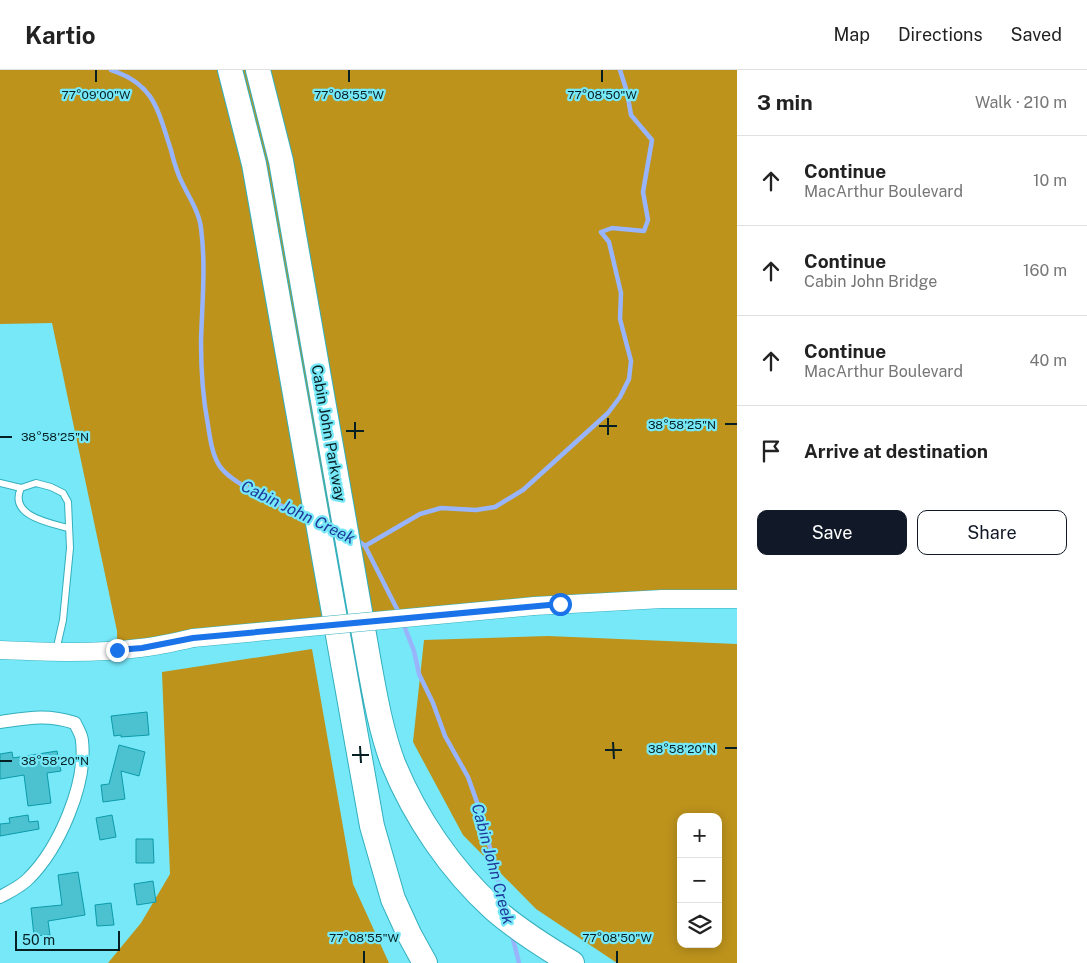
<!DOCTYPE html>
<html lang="en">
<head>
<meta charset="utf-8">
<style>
  :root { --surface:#fff; --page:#f2f2f2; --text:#222; --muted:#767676; --line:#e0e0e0; --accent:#111827 }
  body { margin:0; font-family:"Public Sans",sans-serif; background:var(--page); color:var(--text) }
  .controls { position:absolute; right:15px; bottom:15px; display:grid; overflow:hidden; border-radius:10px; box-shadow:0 2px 12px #0003 }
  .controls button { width:45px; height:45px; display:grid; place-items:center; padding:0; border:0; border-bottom:1px solid var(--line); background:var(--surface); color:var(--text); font:25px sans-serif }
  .scale { position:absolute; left:15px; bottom:12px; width:105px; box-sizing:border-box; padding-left:5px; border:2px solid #061f23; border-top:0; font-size:14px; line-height:18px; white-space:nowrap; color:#061f23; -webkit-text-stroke:4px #76e8f8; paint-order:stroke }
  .stop { position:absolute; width:15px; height:15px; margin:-11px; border:4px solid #1a73e8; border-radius:50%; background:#fff }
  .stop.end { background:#1a73e8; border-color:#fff; box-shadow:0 1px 5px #0008 }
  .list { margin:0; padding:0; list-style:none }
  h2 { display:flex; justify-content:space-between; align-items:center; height:65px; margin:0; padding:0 20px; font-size:21px }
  h2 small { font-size:16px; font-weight:400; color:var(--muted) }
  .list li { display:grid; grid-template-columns:32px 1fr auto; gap:15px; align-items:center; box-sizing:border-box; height:90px; padding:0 20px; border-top:1px solid var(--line) }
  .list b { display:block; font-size:19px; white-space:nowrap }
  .list p { margin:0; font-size:16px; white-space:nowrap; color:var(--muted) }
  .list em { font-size:16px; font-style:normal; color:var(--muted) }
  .actions { display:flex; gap:10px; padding:15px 20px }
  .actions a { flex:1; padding:11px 0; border:1px solid var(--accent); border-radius:10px; text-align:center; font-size:18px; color:var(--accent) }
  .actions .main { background:var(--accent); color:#fff }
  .icon { flex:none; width:28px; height:28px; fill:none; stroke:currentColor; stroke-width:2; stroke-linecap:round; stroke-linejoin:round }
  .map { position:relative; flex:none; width:737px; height:893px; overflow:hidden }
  header { display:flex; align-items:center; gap:30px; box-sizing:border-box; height:70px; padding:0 25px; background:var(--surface); border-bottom:1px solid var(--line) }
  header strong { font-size:24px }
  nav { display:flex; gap:28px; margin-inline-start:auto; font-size:18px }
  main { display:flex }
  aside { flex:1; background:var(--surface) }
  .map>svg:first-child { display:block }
  .forest { fill:#bd931c; fill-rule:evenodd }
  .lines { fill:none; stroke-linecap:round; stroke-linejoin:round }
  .stream { stroke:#98b5fc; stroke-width:4.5 }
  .building { fill:#4cc2d1; stroke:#0c9aa9 }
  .service-casing { stroke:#33afbd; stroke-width:8 }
  .minor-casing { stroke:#33afbd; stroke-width:14 }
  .secondary-casing { stroke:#33afbd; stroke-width:19 }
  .motorway-casing { stroke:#33afbd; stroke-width:26 }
  .service { stroke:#fff; stroke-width:6 }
  .minor { stroke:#fff; stroke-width:12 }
  .secondary { stroke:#fff; stroke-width:18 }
  .motorway { stroke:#fff; stroke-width:24 }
  .secondary-bridge-casing { stroke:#33afbd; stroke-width:19; stroke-linecap:butt }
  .secondary-bridge { stroke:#fff; stroke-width:18 }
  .route { stroke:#1a73e8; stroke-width:6 }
  .ticks { fill:none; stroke:#061f23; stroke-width:2 }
  .labels { text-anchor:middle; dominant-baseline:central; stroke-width:4.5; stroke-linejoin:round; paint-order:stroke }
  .street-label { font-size:15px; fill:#061f23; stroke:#76e8f8 }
  .water-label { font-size:16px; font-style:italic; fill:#1e389a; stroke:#76e8f8 }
  .ticks-label { font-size:12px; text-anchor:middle; fill:#061f23; stroke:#76e8f8; stroke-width:4.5; stroke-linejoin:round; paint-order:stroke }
</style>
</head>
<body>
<header>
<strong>Kartio</strong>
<nav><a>Map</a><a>Directions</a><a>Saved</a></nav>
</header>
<main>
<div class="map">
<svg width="737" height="893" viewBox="0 0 737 893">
  <rect width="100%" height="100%" fill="#76e8f8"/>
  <path class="forest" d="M 0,0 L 737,0 L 737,529 L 728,528 L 117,581 L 117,561 L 52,253 L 0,254 Z
    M 548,566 L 737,574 L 737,893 L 617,893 L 536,839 L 463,765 L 413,672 L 424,570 ZM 681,747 L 718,747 L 718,874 L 681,874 Z
    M 312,579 L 353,814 L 389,893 L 108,893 L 141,853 L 170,804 L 162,602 Z"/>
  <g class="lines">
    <path class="stream" d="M 111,0 C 155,14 158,41 171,80 C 173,89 176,98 179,106 C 186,123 199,140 201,158 C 206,196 202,234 201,272 C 201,299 203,329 208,355 C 210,368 212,384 219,395 C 232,416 287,437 310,450
      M 356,469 L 365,476 L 400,545
      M 365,476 L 420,444 L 441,438 L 476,440 L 495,437 L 523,420 L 608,343 L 620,327 L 629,309 L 631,291 L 620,249 L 621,223 L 609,172 L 601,162 L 612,158 L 644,161 L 648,150 L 643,122 L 652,70 L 631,45 L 627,22 L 620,0
      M 403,553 L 414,581 L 419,604 L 433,633 L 445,666 L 468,707 L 483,749 L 504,836
      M 512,865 L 519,893"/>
  </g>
  <path class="building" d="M 147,642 L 149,665 L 121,667 L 121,665 L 114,666 L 111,646 Z
    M 119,675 L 145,682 L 139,706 L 121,701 L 125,729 L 103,732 L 101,715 L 109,714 Z
    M 57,681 L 61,701 L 47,703 L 51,733 L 28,736 L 24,705 L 0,709 L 0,684 L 12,682 L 13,688 Z
    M 28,745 L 29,752 L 38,751 L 39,759 L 0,766 L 0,754 L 10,753 L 9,748 Z
    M 112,745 L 116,767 L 100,770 L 96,748 Z
    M 136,769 L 153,769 L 154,793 L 136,793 Z
    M 78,802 L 85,845 L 48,851 L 50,865 L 34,866 L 31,838 L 62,835 L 58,805 Z
    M 153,811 L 156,832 L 137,835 L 134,814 Z
    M 111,833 L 114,855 L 97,856 L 95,835 Z"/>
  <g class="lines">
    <g class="service-casing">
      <path id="service" d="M 0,413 L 21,418
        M 58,580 L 58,572 L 63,550 L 70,478 L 68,432 L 63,423 L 51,417 L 36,413 L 21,418 C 8,446 50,453 68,458"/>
    </g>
    <g class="minor-casing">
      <path id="minor" d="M 0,652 C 28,648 47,644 75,653 C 77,658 82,665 82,671 C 87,714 59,778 29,808 C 22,816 9,822 0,827"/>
    </g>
    <g class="secondary-casing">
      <path id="secondary" d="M 534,536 L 662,529 L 737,529
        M 0,580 C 47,582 93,584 140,578 C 158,576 176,572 193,568"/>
    </g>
    <g class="motorway-casing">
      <path id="motorway" d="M 230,0 L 254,94 L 372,756 L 393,829 L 409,864 L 425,893
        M 258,0 L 281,91 L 369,593 C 375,626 381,661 393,693 C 415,747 451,800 494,839 C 518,860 545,877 572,893"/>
    </g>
    <use href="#service" class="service"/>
    <use href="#minor" class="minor"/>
    <use href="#secondary" class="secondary"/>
    <use href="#motorway" class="motorway"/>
    <g class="secondary-bridge-casing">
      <path id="secondary-bridge" d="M 193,568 L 534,536"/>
    </g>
    <use href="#secondary-bridge" class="secondary-bridge"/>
  </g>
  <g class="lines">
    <path class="route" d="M 117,580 L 142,578 L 193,568 L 560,534"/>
  </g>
  <path class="ticks" d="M 96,0 L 96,12M 349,0 L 349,12M 602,0 L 602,12M 608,348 L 608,365M 355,352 L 355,369M 725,354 L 737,354M 599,356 L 617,356M 346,361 L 364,361M 0,367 L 12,367M 613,672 L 614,689M 360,676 L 361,693M 725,678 L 737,678M 605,680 L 622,680M 352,685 L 369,685M 0,691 L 12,691M 364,881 L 364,893M 617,881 L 617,893"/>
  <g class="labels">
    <g class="street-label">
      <text transform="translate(329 363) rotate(80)">Cabin John Parkway</text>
    </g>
    <g class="water-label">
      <text transform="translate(298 442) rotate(26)">Cabin John Creek</text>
      <text transform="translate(493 794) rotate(75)">Cabin John Creek</text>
    </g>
  </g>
  <g class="ticks-label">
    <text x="96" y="29">77°09'00"W</text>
    <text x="349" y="29">77°08'55"W</text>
    <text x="602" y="29">77°08'50"W</text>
    <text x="682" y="359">38°58'25"N</text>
    <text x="55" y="371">38°58'25"N</text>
    <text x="682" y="683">38°58'20"N</text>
    <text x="55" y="695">38°58'20"N</text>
    <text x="364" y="872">77°08'55"W</text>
    <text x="617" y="872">77°08'50"W</text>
  </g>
</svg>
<div class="controls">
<button>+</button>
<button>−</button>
<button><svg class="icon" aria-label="layers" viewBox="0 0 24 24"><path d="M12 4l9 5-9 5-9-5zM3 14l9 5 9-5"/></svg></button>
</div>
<div class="scale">50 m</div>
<div class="stop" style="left:560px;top:534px"></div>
<div class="stop end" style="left:117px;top:580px"></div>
</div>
<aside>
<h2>3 min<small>Walk · 210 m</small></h2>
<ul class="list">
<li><svg class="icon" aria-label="ahead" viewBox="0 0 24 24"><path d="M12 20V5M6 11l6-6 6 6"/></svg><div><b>Continue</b><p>MacArthur Boulevard</p></div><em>10 m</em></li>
<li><svg class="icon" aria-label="ahead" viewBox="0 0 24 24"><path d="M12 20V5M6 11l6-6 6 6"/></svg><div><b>Continue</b><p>Cabin John Bridge</p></div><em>160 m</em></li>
<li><svg class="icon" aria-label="ahead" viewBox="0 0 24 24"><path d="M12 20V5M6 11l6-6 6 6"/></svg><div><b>Continue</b><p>MacArthur Boulevard</p></div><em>40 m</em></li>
<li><svg class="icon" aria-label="arrive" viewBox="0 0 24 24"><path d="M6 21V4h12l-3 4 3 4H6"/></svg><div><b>Arrive at destination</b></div></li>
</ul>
<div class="actions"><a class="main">Save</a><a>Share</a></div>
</aside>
</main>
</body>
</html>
